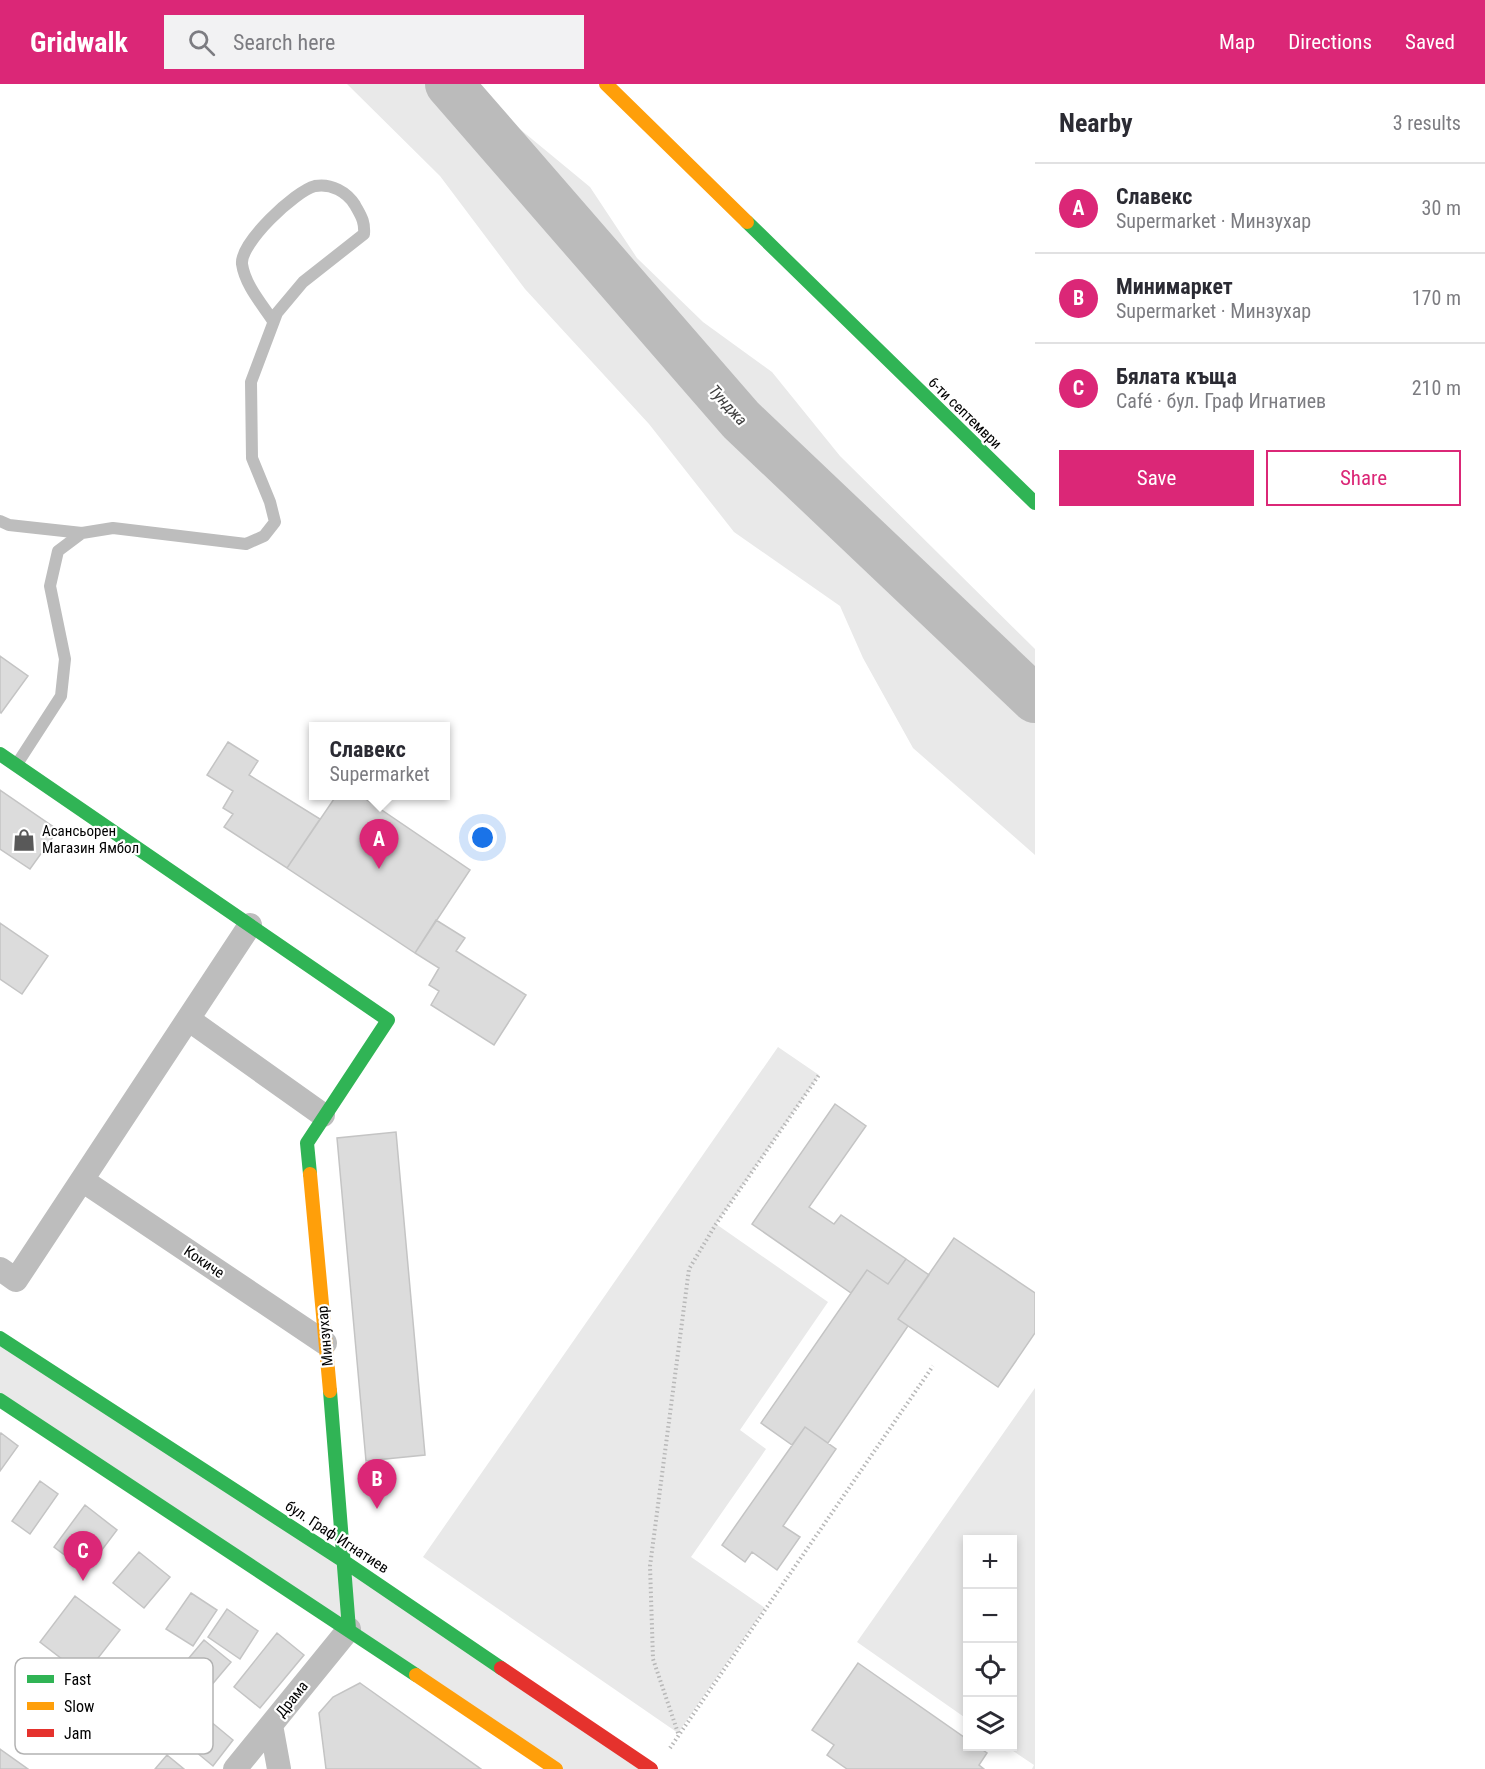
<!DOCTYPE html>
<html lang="en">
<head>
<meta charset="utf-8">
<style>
  :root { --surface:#fff; --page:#f2f2f3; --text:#2b2b33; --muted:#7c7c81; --line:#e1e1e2; --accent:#db2777 }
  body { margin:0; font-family:"Roboto Condensed",sans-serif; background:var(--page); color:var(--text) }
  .controls { position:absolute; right:18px; bottom:18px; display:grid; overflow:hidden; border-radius:0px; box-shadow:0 3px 9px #0003 }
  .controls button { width:54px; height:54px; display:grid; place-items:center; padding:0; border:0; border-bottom:2px solid var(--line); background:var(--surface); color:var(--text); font:30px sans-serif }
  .you { position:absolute; left:483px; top:754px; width:21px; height:21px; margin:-15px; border:4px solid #fff; border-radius:50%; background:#1a73e8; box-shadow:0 0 0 9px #1a73e833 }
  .badge { display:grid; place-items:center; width:39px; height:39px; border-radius:50%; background:var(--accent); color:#fff; font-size:20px; font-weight:700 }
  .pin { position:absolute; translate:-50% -50px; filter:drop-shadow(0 2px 3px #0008) }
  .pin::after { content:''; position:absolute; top:32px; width:21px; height:18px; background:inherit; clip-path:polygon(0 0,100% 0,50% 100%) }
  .popup { position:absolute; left:309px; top:638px; width:141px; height:78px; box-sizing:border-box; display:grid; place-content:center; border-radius:0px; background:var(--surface); filter:drop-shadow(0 2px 4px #0005); font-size:20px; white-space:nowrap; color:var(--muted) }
  .popup b { font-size:22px; color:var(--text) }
  .popup::after { content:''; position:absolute; left:50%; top:100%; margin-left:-12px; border:12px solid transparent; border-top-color:var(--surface) }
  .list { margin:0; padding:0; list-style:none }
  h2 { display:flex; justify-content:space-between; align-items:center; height:78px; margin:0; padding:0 24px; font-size:26px }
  h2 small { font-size:20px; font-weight:400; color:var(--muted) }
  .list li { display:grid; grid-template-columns:39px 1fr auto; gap:18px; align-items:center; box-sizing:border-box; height:90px; padding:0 24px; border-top:2px solid var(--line) }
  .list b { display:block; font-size:22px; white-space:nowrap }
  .list p { margin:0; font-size:20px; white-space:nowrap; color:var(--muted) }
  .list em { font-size:20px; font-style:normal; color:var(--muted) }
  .actions { display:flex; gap:12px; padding:18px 24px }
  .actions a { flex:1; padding:14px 0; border:2px solid var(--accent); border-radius:0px; text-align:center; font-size:21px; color:var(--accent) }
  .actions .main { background:var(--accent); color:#fff }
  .icon { flex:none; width:33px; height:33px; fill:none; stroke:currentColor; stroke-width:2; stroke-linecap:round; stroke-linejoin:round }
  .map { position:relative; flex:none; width:1035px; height:1685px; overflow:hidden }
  header { display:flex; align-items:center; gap:36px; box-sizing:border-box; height:84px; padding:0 30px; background:var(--accent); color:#fff }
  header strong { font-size:28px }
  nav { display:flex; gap:33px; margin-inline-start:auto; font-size:21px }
  .search { width:420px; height:54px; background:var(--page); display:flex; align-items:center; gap:15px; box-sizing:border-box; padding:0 21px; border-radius:0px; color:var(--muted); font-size:22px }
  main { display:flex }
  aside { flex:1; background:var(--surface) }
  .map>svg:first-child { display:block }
  .green { fill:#e9e9e9 }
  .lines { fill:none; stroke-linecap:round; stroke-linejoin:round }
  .river { stroke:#bbb; stroke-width:48 }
  .building { fill:#dcdcdc; stroke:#c4c4c4; stroke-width:1.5 }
  .path { stroke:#b8b8b8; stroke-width:4; stroke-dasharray:1.5 3; stroke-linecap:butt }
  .lane { stroke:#bdbdbd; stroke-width:12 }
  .street { stroke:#bdbdbd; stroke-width:24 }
  .fast { stroke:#30b455; stroke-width:14 }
  .slow { stroke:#ff9f0a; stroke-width:14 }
  .jam { stroke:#e5322d; stroke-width:14 }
  .labels { text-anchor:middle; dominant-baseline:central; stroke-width:4.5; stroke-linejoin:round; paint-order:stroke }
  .street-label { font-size:15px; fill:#000; stroke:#fff }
  .poi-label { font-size:15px; fill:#000; stroke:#fff; text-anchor:start }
  .water-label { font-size:16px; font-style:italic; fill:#3f3f3f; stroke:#fff }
  .key { fill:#fff; stroke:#b2b2b2; stroke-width:1.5 }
  .key-label { font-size:16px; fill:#000 }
</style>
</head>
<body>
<header>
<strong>Gridwalk</strong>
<div class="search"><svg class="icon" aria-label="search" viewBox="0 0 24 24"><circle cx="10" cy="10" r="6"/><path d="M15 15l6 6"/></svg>Search here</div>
<nav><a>Map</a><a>Directions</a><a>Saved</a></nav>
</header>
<main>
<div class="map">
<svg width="1035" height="1685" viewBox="0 0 1035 1685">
  <rect width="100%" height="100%" fill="#fff"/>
  <path class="green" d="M 347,0 L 475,0 L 504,32 L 590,103 L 637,174 L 703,238 L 772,288 L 840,372 L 1035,565 L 1035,771 L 913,664 L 863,574 L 840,522 L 734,448 L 649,340 L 525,205 L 440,92 Z
    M 778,963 L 819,991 L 716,1140 L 828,1218 L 740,1346 L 766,1365 L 691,1473 L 765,1524 L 678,1649 L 423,1473 Z
    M 0,1254 L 651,1685 L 556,1685 L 0,1316 Z
    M 1035,1304 L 1035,1685 L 1032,1685 L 1034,1681 L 1007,1663 L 1012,1662 L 1012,1456 L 968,1456 L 967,1635 L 857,1558 Z"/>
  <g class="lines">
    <path class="river" d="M 449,0 L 741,336 L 1035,615"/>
  </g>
  <path class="building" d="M 0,572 L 28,592 L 1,629 L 0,628 Z
    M 228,658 L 258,677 L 249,691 L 320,735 L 287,784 L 224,743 L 233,730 L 223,724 L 233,707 L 207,691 Z
    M 0,706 L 58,746 L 30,785 L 0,765 Z
    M 336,712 L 361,712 L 470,786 L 415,869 L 287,784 Z
    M 436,836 L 465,854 L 456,867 L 526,911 L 494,961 L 431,921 L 439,907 L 429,901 L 439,884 L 415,869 Z
    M 0,839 L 48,872 L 22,910 L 0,895 Z
    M 835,1020 L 866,1042 L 809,1123 L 834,1140 L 841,1131 L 906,1175 L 888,1200 L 867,1186 L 851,1209 L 752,1140 Z
    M 396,1048 L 425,1371 L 366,1377 L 337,1054 Z
    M 954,1154 L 1035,1209 L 1035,1249 L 998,1303 L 898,1235 Z
    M 906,1175 L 929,1191 L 898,1235 L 908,1242 L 828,1359 L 805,1343 L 792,1361 L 761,1339 L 867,1186 L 888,1200 Z
    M 805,1343 L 836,1365 L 783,1442 L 800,1453 L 777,1486 L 752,1468 L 745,1478 L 722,1461 Z
    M 1,1349 L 18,1362 L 0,1387 L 0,1351 Z
    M 40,1397 L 58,1410 L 30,1450 L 12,1437 Z
    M 85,1421 L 117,1446 L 86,1487 L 54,1463 Z
    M 139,1468 L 170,1493 L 144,1524 L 113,1499 Z
    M 191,1509 L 217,1526 L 193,1562 L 166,1545 Z
    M 75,1512 L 120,1546 L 84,1592 L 40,1558 Z
    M 227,1525 L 258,1547 L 240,1575 L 208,1553 Z
    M 277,1549 L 304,1571 L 260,1624 L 234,1603 Z
    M 204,1556 L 231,1578 L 210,1603 L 183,1581 Z
    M 858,1579 L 968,1656 L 968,1662 L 977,1662 L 987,1669 L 979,1681 L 984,1685 L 847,1685 L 827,1671 L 834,1661 L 812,1646 Z
    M 360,1599 L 481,1685 L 326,1685 L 319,1629 L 333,1613 Z
    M 210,1637 L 233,1656 L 213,1682 L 190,1663 Z
    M 0,1665 L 28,1685 L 0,1685 Z
    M 167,1671 L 184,1685 L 155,1685 Z"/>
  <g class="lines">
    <path class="path" d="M 678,1649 L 653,1575 L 650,1482 L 689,1185 L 716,1140 L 819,991
      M 670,1664 L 933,1282"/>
    <path class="lane" d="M 0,437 L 9,441 L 82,449
      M 17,680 L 61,612 L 65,575 L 50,502 L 58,467 L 82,449 L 113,444 L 246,460 L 264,452 L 275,438 L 270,418 L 252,374 L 251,298 L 277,229 L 303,198 L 364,150 C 365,137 361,132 355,121 C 347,108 331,99 315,102 C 295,107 240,159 242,180 C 245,201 262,220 273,237"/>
    <path class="street" d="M 188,935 L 323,1031
      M 82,1096 L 325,1259
      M 0,1185 L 16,1196 L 250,841
      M 271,1641 L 279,1685
      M 235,1685 L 349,1545"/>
    <path class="fast" d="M 747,138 L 1035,419
      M 0,670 L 388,936 L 307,1059 L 310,1090
      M 0,1254 L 345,1478 L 501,1584
      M 330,1307 L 349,1545
      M 0,1316 L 416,1591"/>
    <path class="slow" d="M 606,0 L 747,138
      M 310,1090 L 330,1307
      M 416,1591 L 556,1685"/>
    <path class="jam" d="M 501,1584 L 651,1685"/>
  </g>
  <defs>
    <g id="shop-bare" transform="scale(1.8)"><path d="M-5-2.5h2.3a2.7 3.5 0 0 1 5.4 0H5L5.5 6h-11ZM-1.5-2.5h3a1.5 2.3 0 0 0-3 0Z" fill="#595959" stroke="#fff" stroke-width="2.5" paint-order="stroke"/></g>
  </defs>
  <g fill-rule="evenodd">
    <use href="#shop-bare" x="24" y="756"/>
  </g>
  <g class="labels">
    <g class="street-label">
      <text transform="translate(965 329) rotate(44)">6-ти септември</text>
      <text transform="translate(204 1178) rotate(34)">Кокиче</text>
      <text transform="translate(325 1252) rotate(-95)">Минзухар</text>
      <text transform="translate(337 1453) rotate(33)">бул. Граф Игнатиев</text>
      <text transform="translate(292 1615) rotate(-51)">Драма</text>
    </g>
    <g class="poi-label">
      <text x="42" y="747">Асансьорен<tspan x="42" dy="17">Магазин Ямбол</tspan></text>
    </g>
    <g class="water-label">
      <text transform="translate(728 321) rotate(48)">Тунджа</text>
    </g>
  </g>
  <rect x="15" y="1574" width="198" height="96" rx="9" class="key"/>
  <rect x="27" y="1591" width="27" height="8" fill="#30b455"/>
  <rect x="27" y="1618" width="27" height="8" fill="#ff9f0a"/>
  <rect x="27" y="1645" width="27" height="8" fill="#e5322d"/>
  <g class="key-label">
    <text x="64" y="1601">Fast</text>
    <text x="64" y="1628">Slow</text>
    <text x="64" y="1655">Jam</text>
  </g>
</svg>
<div class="controls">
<button>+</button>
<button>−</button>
<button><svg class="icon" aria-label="locate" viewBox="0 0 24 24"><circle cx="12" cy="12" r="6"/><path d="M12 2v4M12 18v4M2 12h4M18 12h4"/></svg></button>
<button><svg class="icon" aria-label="layers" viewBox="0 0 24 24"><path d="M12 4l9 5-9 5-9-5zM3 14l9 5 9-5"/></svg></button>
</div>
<div class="you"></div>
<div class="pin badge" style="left:379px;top:785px">A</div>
<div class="popup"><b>Славекс</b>Supermarket</div>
<div class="pin badge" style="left:377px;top:1425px">B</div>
<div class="pin badge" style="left:83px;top:1497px">C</div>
</div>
<aside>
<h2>Nearby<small>3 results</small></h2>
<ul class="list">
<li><span class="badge">A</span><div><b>Славекс</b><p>Supermarket · Минзухар</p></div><em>30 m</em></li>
<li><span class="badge">B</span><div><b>Минимаркет</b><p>Supermarket · Минзухар</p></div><em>170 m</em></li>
<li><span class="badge">C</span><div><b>Бялата къща</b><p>Café · бул. Граф Игнатиев</p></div><em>210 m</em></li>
</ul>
<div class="actions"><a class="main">Save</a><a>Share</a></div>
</aside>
</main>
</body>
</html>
